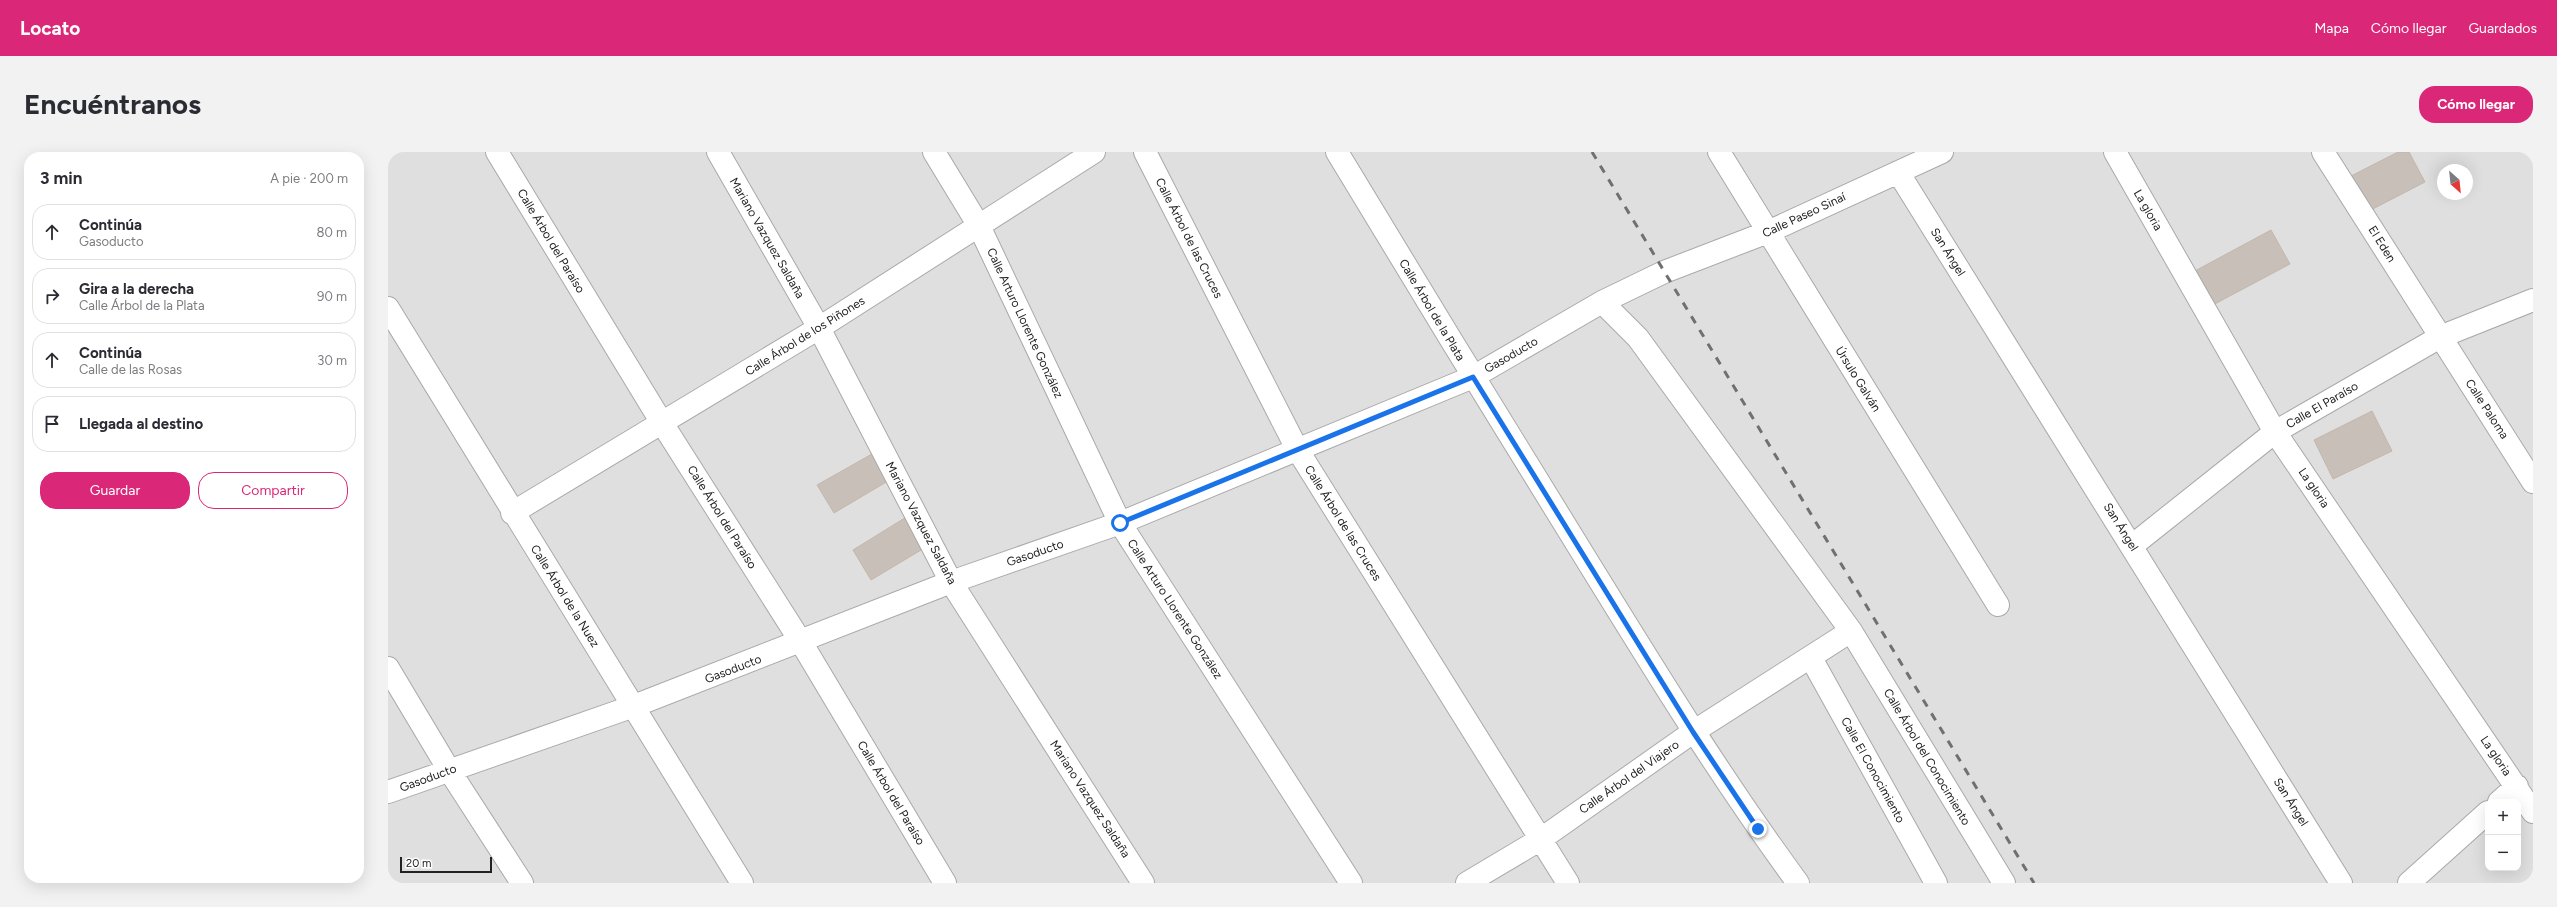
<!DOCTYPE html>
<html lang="es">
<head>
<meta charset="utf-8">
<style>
  :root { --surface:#fff; --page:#f2f2f3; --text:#2b2b33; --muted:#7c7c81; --line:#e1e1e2; --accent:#db2777 }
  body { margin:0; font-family:Figtree,sans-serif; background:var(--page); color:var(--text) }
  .controls { position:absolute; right:12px; bottom:12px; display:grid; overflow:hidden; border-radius:8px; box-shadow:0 4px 16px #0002 }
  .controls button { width:36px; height:36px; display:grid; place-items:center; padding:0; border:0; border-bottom:1px solid var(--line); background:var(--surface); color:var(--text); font:20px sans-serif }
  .compass { position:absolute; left:2049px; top:12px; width:36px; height:36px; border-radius:50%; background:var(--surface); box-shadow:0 4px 16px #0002; rotate:153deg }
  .scale { position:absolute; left:12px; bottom:10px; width:92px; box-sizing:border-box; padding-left:4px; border:2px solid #222; border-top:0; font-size:11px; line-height:14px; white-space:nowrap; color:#222; -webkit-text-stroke:3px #fff; paint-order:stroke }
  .stop { position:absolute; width:12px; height:12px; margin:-9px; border:3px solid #1a73e8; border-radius:50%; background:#fff }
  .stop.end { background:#1a73e8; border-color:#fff; box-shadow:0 1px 4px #0008 }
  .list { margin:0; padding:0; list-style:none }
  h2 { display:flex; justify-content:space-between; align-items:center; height:52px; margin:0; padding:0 16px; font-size:17px }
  h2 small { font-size:13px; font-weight:400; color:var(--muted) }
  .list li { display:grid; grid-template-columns:26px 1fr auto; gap:12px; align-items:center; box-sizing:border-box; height:56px; margin:0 8px 8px; padding:0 8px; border:1px solid var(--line); border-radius:16px }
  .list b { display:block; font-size:15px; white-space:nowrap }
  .list p { margin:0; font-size:13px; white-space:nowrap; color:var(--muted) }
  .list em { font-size:13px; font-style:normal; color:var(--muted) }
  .actions { display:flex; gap:8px; padding:12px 16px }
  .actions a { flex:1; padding:9px 0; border:1px solid var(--accent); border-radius:16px; text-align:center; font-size:14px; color:var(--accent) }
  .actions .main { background:var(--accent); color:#fff }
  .icon { flex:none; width:22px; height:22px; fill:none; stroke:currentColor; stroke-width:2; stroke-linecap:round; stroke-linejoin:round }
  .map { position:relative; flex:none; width:2145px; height:731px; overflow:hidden; border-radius:16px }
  header { display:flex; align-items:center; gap:24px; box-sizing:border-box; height:56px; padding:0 20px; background:var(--accent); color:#fff }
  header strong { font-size:19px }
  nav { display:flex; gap:22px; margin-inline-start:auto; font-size:14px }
  .intro { display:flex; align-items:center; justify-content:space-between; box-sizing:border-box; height:96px; padding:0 24px }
  h1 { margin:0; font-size:28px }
  .button { padding:10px 18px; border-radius:16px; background:var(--accent); color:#fff; font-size:14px; font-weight:700 }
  main { display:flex; gap:24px; padding:0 24px }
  aside { flex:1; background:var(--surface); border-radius:16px; box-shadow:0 4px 16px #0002 }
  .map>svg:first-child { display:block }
  .residential { fill:#e0dfdf; fill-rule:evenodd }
  .building { fill:#c7bfb8; stroke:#c4b6ab }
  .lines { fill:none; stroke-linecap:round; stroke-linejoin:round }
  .minor-casing { stroke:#a9a9a9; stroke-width:24 }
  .tertiary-casing { stroke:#a9a9a9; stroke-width:24 }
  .minor { stroke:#fff; stroke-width:22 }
  .tertiary { stroke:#fff; stroke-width:22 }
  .rail { stroke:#707070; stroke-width:3; stroke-dasharray:8 8; stroke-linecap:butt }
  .route { stroke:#1a73e8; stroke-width:5 }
  .labels { text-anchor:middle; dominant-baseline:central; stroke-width:3; stroke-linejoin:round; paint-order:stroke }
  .street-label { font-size:12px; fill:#222; stroke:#fff }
</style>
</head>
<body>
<header>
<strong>Locato</strong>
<nav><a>Mapa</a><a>Cómo llegar</a><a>Guardados</a></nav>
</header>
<div class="intro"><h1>Encuéntranos</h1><a class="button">Cómo llegar</a></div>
<main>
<aside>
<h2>3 min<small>A pie · 200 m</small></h2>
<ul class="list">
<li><svg class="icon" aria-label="ahead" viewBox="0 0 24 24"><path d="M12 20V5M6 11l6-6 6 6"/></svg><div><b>Continúa</b><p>Gasoducto</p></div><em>80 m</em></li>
<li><svg class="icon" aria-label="right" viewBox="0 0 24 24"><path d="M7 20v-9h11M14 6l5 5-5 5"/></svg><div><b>Gira a la derecha</b><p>Calle Árbol de la Plata</p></div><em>90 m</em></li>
<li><svg class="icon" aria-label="ahead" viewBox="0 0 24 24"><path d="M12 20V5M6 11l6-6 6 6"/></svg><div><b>Continúa</b><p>Calle de las Rosas</p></div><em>30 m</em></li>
<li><svg class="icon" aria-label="arrive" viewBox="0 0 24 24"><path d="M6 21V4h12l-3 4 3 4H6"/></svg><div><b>Llegada al destino</b></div></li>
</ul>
<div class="actions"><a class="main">Guardar</a><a>Compartir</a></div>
</aside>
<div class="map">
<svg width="2145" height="731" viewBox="0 0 2145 731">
  <rect width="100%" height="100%" fill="#f2efe9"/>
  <path class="residential" d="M 0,0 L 2145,0 L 2145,731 L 0,731 ZM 2055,18 L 2079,18 L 2079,42 L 2055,42 ZM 2100,650 L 2130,650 L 2130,716 L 2100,716 Z"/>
  <path class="building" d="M 2010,0 L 2021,0 L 2037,30 L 1979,60 L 1961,25 Z
    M 1883,78 L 1902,112 L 1823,154 L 1805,120 Z
    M 1984,259 L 2004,299 L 1945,327 L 1926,288 Z
    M 484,302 L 500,329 L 446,361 L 429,333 Z
    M 520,364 L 538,395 L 483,428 L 465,398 Z"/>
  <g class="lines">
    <g class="minor-casing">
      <path id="minor" d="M 109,0 L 274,271 L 413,490 L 557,731
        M 757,0 L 909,297 L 1180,731
        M 949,0 C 1033,139 1117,277 1203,415 C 1269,522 1335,629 1410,731
        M 1331,0 L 1610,453
        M 1727,0 L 1887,280 L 2145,660
        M 1935,0 L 2145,330
        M 1510,20 L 1953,731
        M 1214,150 L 1250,186 L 1463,479 L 1616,731
        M 0,156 L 354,731
        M 124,361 L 431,176 L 706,0
        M 1745,393 L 1887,280 L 2052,185 L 2145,148
        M 1423,506 L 1548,731
        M 0,516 L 61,618 L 134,731
        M 0,640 L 246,554 L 563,430 L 732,371 L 1085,225 L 1214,150 L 1276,120 L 1380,80 L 1554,0
        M 2111,650 L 2129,634
        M 1079,731 L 1153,687 L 1305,580 L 1463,479
        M 2021,731 L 2100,660"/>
    </g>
    <g class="tertiary-casing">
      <path id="tertiary" d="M 330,0 L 431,176 L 563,430 L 755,731
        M 546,0 L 591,74 L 732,371 L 963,731"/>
    </g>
    <use href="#minor" class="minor"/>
    <use href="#tertiary" class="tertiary"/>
    <path class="rail" d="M 1204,0 L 1646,731"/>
  </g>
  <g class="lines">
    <path class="route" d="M 732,371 L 1085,225 L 1305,580 L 1370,677"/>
  </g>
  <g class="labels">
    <g class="street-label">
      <text transform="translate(1760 58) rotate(60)">La gloria</text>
      <text transform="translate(1416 63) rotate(-25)">Calle Paseo Sinaí</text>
      <text transform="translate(379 86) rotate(60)">Mariano Vazquez Saldaña</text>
      <text transform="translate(801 86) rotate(63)">Calle Árbol de las Cruces</text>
      <text transform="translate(163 89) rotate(59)">Calle Árbol del Paraíso</text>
      <text transform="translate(1994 92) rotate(58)">El Eden</text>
      <text transform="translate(1560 100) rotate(58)">San Ángel</text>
      <text transform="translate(1044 158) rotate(59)">Calle Árbol de la Plata</text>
      <text transform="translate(637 171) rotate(65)">Calle Arturo Llorente González</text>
      <text transform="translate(417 184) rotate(-32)">Calle Árbol de los Piñones</text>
      <text transform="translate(1123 203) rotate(-30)">Gasoducto</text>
      <text transform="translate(1470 227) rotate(58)">Úrsulo Galván</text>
      <text transform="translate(1934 253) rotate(-30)">Calle El Paraíso</text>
      <text transform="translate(2099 257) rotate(57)">Calle Paloma</text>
      <text transform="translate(1926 336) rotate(56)">La gloria</text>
      <text transform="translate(334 365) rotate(58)">Calle Árbol del Paraíso</text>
      <text transform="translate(533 371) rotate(62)">Mariano Vazquez Saldaña</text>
      <text transform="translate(955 371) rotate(58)">Calle Árbol de las Cruces</text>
      <text transform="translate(1733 375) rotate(58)">San Ángel</text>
      <text transform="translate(647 401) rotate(-19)">Gasoducto</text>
      <text transform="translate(177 444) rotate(58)">Calle Árbol de la Nuez</text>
      <text transform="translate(787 457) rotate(57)">Calle Arturo Llorente González</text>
      <text transform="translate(345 517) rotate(-21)">Gasoducto</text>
      <text transform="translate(2108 604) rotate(56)">La gloria</text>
      <text transform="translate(1539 605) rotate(59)">Calle Árbol del Conocimiento</text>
      <text transform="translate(1485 618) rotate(61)">Calle El Conocimiento</text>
      <text transform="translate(1241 625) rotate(-35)">Calle Árbol del Viajero</text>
      <text transform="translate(40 626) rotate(-20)">Gasoducto</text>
      <text transform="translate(503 641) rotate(59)">Calle Árbol del Paraíso</text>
      <text transform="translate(702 647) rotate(57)">Mariano Vazquez Saldaña</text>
      <text transform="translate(1903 650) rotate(58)">San Ángel</text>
    </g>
  </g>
</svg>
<div class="controls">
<button>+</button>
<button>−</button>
</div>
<svg class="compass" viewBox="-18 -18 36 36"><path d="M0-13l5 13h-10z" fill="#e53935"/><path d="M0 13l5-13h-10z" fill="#7c7c81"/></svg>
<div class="scale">20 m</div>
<div class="stop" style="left:732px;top:371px"></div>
<div class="stop end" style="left:1370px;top:677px"></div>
</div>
</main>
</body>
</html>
